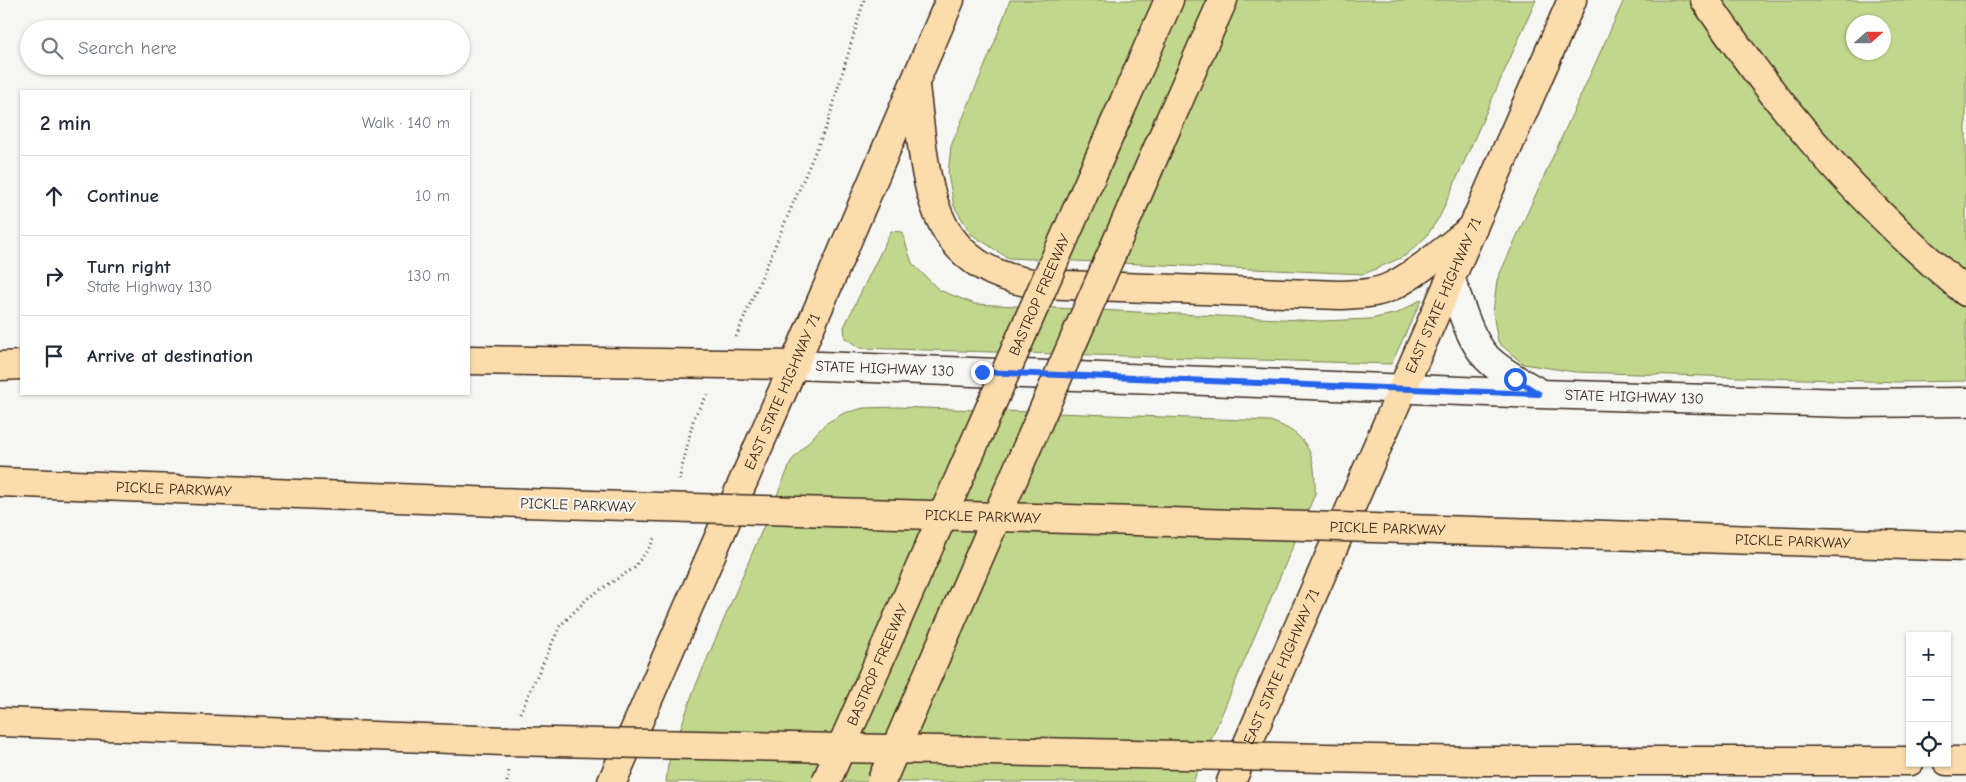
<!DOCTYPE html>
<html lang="en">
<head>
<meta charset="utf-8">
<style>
  :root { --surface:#fff; --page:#f2f2f3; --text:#1f2937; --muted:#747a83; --line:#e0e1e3 }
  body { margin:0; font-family:"Comic Neue",sans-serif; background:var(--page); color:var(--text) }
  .controls { position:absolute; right:15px; bottom:15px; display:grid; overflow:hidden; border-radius:0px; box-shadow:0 1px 4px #0004 }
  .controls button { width:45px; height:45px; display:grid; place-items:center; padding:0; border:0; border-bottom:1px solid var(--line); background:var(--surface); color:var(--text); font:25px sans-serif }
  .compass { position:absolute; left:1846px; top:15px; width:45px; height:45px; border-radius:50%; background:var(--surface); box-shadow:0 1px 4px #0004; rotate:69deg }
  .stop { position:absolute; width:15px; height:15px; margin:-11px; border:4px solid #2563eb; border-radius:50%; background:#fff }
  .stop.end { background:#2563eb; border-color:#fff; box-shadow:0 1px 5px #0008 }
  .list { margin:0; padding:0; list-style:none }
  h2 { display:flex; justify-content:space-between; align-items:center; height:65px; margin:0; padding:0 20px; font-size:21px }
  h2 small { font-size:16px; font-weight:400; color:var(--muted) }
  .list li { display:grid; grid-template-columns:32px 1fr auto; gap:15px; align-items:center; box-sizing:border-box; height:80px; padding:0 20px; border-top:1px solid var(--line) }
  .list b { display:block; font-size:19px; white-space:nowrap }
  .list p { margin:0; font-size:16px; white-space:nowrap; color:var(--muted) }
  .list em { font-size:16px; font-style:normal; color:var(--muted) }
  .icon { flex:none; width:28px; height:28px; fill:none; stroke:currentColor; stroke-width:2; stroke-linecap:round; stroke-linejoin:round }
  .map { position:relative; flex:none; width:1966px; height:782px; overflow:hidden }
  .search { position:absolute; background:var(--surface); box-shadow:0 1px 4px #0004; left:20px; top:20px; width:450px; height:55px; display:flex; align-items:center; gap:12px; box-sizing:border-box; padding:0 18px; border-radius:28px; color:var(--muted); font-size:19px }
  .panel { position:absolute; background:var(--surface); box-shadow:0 1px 4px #0004; left:20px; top:90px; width:450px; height:305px; border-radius:0px }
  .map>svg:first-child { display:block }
  .green { fill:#c1d78c; stroke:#7e8055; fill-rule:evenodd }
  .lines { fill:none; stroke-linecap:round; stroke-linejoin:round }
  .minor-casing { stroke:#3b2a1e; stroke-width:31 }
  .highway-casing { stroke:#3b2a1e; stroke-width:31 }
  .path { stroke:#3b2a1e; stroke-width:3; stroke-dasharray:1 4; stroke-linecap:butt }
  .minor { stroke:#f6f6f2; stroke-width:28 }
  .highway { stroke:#fcdcac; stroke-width:28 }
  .highway-bridge-casing { stroke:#3b2a1e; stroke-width:31; stroke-linecap:butt }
  .highway-bridge { stroke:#fcdcac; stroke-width:28 }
  .route { stroke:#2563eb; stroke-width:6 }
  .labels { text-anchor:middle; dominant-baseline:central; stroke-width:4; stroke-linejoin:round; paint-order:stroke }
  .street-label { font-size:15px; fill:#3b2a1e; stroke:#f6f6f2 }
</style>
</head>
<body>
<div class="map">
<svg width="1966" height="782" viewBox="0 0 1966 782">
  <rect width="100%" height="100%" fill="#f6f6f2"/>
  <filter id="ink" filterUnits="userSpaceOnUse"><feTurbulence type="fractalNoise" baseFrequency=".02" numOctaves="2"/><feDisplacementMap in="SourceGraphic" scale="10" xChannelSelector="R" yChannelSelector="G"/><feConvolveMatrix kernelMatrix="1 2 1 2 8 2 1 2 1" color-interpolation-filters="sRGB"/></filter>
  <g filter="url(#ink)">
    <path class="green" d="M 1010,0 L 1536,0 L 1440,216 L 1426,237 L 1405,256 L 1364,274 L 1008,258 L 971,234 L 954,206 L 948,174 L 951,146 L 994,44 Z
      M 1624,0 L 1966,0 L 1966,381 L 1899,382 L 1575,372 L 1523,364 L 1498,342 L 1493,313 L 1497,280 ZM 1854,22 L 1884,22 L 1884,52 L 1854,52 Z
      M 891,231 L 902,232 L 912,263 L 939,290 L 975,304 L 1321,321 L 1370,319 L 1398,313 L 1422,299 L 1391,364 L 860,348 L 845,338 L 844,327 Z
      M 897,407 L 1270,421 C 1309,434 1316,455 1315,494 L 1193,782 L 666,782 L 668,765 L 693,692 L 792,460 L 825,424 L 844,413 L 864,408 Z"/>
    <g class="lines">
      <g class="minor-casing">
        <g id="minor">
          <path d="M 1451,280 C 1461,306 1468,337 1487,358 C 1501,372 1519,381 1536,391"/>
          <path id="s1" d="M 794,365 L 1539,394 L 1847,403 L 1966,402"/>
        </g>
      </g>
      <g class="highway-casing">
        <g id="highway">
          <path d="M 1705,0 C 1778,108 1865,209 1966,292"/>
          <path d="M 915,86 C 927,178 923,268 1038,284 L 1340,295 C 1357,294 1375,294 1390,287 C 1416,275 1449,246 1473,228"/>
          <path d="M 1124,102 L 1169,0"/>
          <path d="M 1170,120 L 1223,0"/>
          <path d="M 469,360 L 794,365"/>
          <path d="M 0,366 L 21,365"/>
          <path id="s2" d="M 0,482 L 524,503"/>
          <path id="s3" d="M 1577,534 L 1966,547"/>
          <path d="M 0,722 L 505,741"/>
          <path d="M 1474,761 L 1910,761"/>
          <path d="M 1947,761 L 1966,761"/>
          <path id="s4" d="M 612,782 L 794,365 L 950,0"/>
          <path id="s5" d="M 1231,782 L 1572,0"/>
        </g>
      </g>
      <path class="path" d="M 736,337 L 828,122 L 864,0
        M 679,480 L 694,417 L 709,392
        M 520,713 L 560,626 L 589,597 L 634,568 L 651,545 L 655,536
        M 507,782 L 509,770"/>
      <use href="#minor" class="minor"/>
      <use href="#highway" class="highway"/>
      <g class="highway-bridge-casing">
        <g id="highway-bridge">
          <path id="s6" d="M 524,503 L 1577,534"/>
          <path d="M 505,741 L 1474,761"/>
          <path id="s7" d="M 826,782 L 1124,102"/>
          <path d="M 881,782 L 1170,120"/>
        </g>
      </g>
      <use href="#highway-bridge" class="highway-bridge"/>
    </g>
  </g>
  <g class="lines" filter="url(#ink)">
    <path class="route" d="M 982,372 L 1539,394 L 1515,379"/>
  </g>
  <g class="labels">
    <g class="street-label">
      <text stroke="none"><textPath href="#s7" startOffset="532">BASTROP FREEWAY</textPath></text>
      <text stroke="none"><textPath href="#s5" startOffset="531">EAST STATE HIGHWAY 71</textPath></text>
      <text stroke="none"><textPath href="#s1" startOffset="91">STATE HIGHWAY 130</textPath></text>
      <text stroke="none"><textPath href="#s4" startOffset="426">EAST STATE HIGHWAY 71</textPath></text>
      <text stroke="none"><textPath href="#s1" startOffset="841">STATE HIGHWAY 130</textPath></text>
      <text stroke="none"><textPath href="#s2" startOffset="174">PICKLE PARKWAY</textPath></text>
      <text transform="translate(578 505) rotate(2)">PICKLE PARKWAY</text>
      <text stroke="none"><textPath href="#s6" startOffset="459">PICKLE PARKWAY</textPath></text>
      <text stroke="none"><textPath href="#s6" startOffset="864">PICKLE PARKWAY</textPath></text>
      <text stroke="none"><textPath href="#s3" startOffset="216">PICKLE PARKWAY</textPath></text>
      <text stroke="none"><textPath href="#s7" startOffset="128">BASTROP FREEWAY</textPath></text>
      <text stroke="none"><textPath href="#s5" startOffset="126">EAST STATE HIGHWAY 71</textPath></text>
    </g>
  </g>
</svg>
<div class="controls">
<button>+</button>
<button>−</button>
<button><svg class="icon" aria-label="locate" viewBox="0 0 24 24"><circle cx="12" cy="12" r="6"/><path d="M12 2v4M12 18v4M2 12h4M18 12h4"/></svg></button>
</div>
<svg class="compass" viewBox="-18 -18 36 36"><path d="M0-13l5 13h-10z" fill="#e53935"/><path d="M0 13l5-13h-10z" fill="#747a83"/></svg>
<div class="stop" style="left:1515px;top:379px"></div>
<div class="stop end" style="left:982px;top:372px"></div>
<div class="search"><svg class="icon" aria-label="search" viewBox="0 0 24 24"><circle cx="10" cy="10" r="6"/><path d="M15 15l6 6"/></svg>Search here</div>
<section class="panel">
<h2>2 min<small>Walk · 140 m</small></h2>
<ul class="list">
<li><svg class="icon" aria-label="ahead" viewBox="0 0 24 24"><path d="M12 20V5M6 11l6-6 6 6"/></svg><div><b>Continue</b></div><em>10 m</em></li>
<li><svg class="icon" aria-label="right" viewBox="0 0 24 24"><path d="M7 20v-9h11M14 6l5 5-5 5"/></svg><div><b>Turn right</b><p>State Highway 130</p></div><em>130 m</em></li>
<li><svg class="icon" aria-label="arrive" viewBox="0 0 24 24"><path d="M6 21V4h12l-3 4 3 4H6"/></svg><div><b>Arrive at destination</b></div></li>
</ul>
</section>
</div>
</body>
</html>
